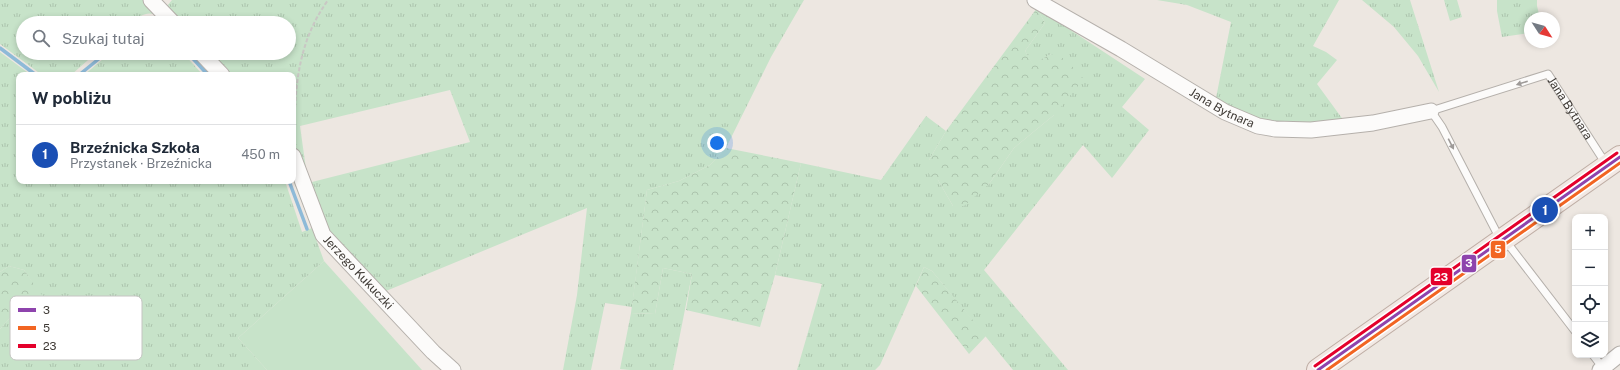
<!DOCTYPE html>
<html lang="pl">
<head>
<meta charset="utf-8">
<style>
  :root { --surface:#fff; --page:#f2f2f3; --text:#1f2937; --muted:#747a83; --line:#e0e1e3; --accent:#0f766e }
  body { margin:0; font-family:"Public Sans",sans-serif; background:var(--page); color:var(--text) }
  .controls { position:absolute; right:12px; bottom:12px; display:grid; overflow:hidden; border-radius:8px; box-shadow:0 2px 6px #0003 }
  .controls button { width:36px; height:36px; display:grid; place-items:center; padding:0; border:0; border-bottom:1px solid var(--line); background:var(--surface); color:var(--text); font:20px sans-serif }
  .compass { position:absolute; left:1524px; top:12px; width:36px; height:36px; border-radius:50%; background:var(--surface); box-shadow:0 2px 6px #0003; rotate:126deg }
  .you { position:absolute; left:717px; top:143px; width:14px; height:14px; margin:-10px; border:3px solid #fff; border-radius:50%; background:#1a73e8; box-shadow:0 0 0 6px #1a73e833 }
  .badge { display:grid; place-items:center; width:26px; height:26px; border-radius:50%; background:var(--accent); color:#fff; font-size:13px; font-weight:700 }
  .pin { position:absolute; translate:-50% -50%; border:2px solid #fff; box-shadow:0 1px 4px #0006 }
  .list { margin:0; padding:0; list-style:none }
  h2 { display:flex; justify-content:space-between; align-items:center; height:52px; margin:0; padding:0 16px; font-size:17px }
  h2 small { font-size:13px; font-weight:400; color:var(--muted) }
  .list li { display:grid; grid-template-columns:26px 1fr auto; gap:12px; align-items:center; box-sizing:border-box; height:60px; padding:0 16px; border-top:1px solid var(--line) }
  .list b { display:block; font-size:15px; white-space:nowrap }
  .list p { margin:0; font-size:13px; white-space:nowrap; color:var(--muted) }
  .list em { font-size:13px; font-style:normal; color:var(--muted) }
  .icon { flex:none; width:22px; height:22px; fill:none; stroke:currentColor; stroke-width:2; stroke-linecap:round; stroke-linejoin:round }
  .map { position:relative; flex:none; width:1620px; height:370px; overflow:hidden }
  .search { position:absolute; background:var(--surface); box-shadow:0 2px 6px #0003; left:16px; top:16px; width:280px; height:44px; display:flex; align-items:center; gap:10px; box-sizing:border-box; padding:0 14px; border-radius:22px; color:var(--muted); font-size:15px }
  .panel { position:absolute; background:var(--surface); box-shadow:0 2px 6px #0003; left:16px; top:72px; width:280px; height:112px; border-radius:8px }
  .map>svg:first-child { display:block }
  .grass { fill:url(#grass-tufts); fill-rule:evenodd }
  .forest { fill:url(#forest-crowns) }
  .pitch { fill:#c7e3c9 }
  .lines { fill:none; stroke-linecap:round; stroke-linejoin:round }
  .stream { stroke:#8ebad8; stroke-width:3.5 }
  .service-casing { stroke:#b5b0ab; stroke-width:9 }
  .minor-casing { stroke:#b5b0ab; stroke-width:17 }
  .primary-casing { stroke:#bfaea5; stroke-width:24 }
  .path { stroke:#c9c7c4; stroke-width:2; stroke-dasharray:4 2; stroke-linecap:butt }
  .service { stroke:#fcfbfa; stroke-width:7 }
  .minor { stroke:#fcfbfa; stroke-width:15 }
  .primary { stroke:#f2e9e4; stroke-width:22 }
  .bus-1-casing { stroke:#fff; stroke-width:6 }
  .bus-2-casing { stroke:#fff; stroke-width:6 }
  .bus-3-casing { stroke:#fff; stroke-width:6 }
  .bus-1 { stroke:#8e44ad; stroke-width:3 }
  .bus-2 { stroke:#f26522; stroke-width:3 }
  .bus-3 { stroke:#e4002b; stroke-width:3 }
  .oneway { fill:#9e9a98 }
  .labels { text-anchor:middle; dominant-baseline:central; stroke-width:3.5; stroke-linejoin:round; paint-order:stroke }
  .street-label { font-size:12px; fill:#3f3a35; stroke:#fff }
  .key { fill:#fff; stroke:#c5c4c2; stroke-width:1 }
  .key-label { font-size:11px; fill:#3f3a35 }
  .line-badge { stroke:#fff; stroke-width:1.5 }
  .badge-label { font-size:11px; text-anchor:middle; font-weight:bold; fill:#fff }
</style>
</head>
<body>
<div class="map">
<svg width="1620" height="370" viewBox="0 0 1620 370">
  <defs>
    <pattern id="grass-tufts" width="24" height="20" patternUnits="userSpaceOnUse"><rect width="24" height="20" fill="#c7e3c9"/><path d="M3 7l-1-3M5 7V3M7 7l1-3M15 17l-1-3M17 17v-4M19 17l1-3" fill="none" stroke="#acc4ad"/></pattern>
    <pattern id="forest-crowns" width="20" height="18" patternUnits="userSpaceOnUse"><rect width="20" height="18" fill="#c7e3c9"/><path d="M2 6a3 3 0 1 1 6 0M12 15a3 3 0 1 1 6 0" fill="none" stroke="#acc4ad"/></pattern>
  </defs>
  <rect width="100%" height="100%" fill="#ede7e1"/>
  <path class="grass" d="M 0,0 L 161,0 L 167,6 L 172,0 L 804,0 L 771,57 L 726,148 L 710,165 L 679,181 L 647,190 L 632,307 L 605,303 L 591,370 L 563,370 L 577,295 L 587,208 L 386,291 L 362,268 L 312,228 L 324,261 L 238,338 L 267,370 L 0,370 L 0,329 L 10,318 L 31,310 L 32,282 L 24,270 L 9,266 L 0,272 L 0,52 L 31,75 L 19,75 L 19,181 L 285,181 L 302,232 L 312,228 L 293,180 L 293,75 L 213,75 L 193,53 L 289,53 L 289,23 L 166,23 C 153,9 144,12 131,23 L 23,23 L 23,53 L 96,53 L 71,75 L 42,75 L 0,44 ZM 450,90 L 470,142 L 308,183 L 300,126 Z
    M 1157,0 L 1339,0 L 1313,46 L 1326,52 L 1337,60 L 1317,84 L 1344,121 L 1274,124 L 1241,113 L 1216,98 L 1231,22 L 1187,5 Z
    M 1362,0 L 1410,0 L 1439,92 L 1418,56 L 1394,27 Z
    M 1444,0 L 1457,0 L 1462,17 L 1450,21 Z
    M 1497,0 L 1537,0 L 1537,6 L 1540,18 L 1530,18 L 1530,33 L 1502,37 L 1497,11 Z
    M 1037,8 L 1145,79 L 1122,107 L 1149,130 L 1112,178 L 1083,145 L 984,270 L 1068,370 L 1013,370 L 932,271 L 924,267 L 880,365 L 875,370 L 797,370 L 822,284 L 775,275 L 801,163 L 881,180 L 926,116 L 946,131 L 929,160 L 938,180 L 953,206 L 989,184 L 1014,148 L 1054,115 L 1051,54 L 1033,65 L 1025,51 L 1045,23 Z
    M 110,53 L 183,53 L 203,75 L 84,75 Z
    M 663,268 L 692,274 L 673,370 L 630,370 L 620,369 L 631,313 L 655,314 Z"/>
  <path class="forest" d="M 1037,8 L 1045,23 L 1025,51 L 1033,64 L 1051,54 L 1065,59 L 1084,79 L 1054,115 L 1014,148 L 989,184 L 964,206 L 953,206 L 938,180 L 929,174 L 929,160 L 946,131 Z
    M 726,148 L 801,163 L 775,275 L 760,327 L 686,310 L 692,274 L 663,268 L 655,314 L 631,313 L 647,190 L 679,181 L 710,165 Z
    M 9,266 L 24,270 L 44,298 L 31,310 L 10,318 L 0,329 L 0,272 Z
    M 924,267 L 932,271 L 986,336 L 969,354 L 916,286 Z"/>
  <path class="pitch" d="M 324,261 L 422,370 L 267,370 L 238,338 Z"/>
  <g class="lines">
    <path class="stream" d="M 142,23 C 149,18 154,17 161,23
      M 0,48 L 36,75
      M 188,53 L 208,75
      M 79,75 L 106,53
      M 289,181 L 307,229"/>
    <g class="service-casing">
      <g id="service">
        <path id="s1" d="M 1500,239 L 1442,127 L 1431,111 L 1548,74 L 1606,164"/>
        <path d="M 1505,240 L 1575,331"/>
        <path d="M 1593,355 L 1603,368"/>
      </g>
    </g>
    <g class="minor-casing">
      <g id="minor">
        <path d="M 151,0 L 173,23"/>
        <path id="s2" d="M 1035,0 L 1121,49 L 1225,112 L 1258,126 L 1275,129 L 1311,130 L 1373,123 L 1431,111"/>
        <path d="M 201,53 L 222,75"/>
        <path id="s3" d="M 293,156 L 323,235 L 433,352 L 453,370"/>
        <path d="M 1600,370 L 1620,354"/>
      </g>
    </g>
    <g class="primary-casing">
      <path id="primary" d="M 1318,370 L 1620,157"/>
    </g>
    <path class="path" d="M 294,143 C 295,90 296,45 328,0"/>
    <use href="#service" class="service"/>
    <use href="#minor" class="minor"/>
    <use href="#primary" class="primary"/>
    <g class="bus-1-casing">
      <path id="bus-1" d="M 1318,370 L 1620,157"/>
    </g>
    <g class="bus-2-casing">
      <path id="bus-2" d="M 1327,370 L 1620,163"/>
    </g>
    <g class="bus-3-casing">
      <path id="bus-3" d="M 1315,366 L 1617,153"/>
    </g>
    <use href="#bus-1" class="bus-1"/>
    <use href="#bus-2" class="bus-2"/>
    <use href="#bus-3" class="bus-3"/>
  </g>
  <defs><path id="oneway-solid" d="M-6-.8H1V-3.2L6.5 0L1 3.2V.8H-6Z"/></defs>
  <g class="oneway">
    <use href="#oneway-solid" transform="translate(1522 83) rotate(163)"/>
    <use href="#oneway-solid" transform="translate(1451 144) rotate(63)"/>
  </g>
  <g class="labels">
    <g class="street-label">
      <text stroke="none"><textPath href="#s2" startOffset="216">Jana Bytnara</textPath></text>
      <text stroke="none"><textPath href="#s1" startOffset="309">Jana Bytnara</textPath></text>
      <text stroke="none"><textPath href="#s3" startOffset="136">Jerzego Kukuczki</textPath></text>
    </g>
  </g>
  <rect x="10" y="296" width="132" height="64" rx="6" class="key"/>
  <rect x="18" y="308" width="18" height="4" fill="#8e44ad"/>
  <rect x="18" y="326" width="18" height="4" fill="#f26522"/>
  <rect x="18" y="344" width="18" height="4" fill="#e4002b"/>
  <g class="key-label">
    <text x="43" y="314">3</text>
    <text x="43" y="332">5</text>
    <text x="43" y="350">23</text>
  </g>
  <g class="line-badge">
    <rect x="1490" y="240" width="16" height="19" rx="4" fill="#f26522"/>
    <rect x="1461" y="254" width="16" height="19" rx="4" fill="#8e44ad"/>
    <rect x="1430" y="267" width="23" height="19" rx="4" fill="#e4002b"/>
  </g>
  <g class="badge-label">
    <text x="1498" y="253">5</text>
    <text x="1469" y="267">3</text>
    <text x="1441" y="281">23</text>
  </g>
</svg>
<div class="controls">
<button>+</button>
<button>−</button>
<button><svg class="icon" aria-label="locate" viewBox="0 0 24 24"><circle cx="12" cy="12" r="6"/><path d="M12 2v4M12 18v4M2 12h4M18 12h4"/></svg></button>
<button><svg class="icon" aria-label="layers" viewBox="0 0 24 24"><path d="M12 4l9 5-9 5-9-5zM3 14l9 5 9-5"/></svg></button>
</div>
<svg class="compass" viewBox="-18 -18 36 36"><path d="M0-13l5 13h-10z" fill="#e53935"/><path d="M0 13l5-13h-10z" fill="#747a83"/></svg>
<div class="you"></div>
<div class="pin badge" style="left:1545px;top:210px;background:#1a4fb4">1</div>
<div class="search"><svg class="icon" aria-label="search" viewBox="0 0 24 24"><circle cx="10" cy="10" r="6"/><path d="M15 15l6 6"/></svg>Szukaj tutaj</div>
<section class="panel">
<h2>W pobliżu<small></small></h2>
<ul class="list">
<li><span class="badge" style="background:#1a4fb4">1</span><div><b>Brzeźnicka Szkoła</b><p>Przystanek · Brzeźnicka</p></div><em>450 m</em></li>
</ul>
</section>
</div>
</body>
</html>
